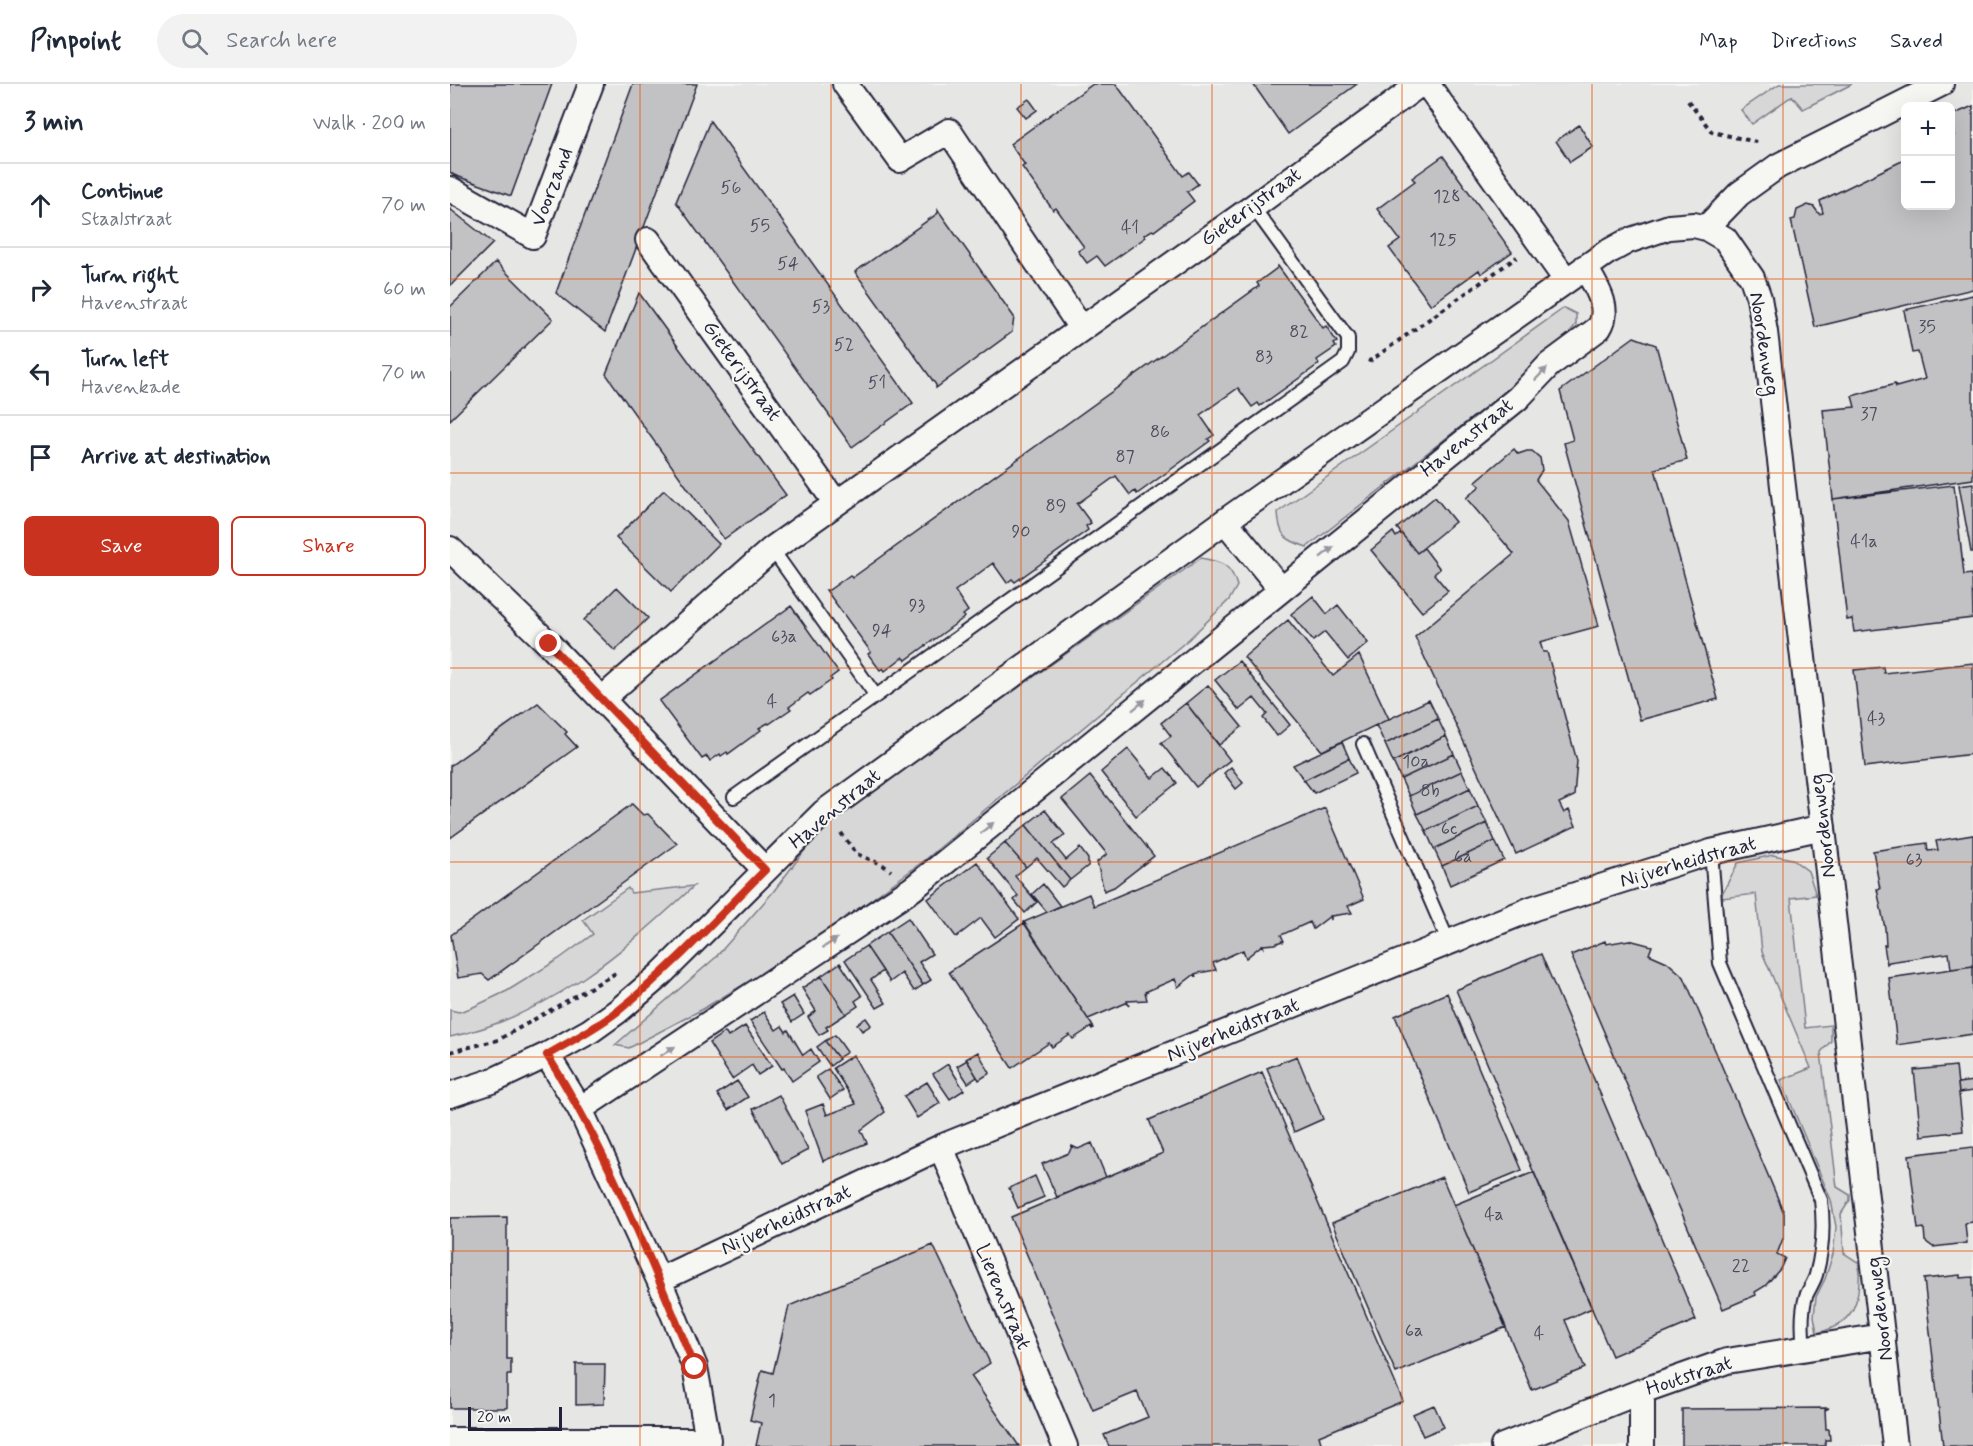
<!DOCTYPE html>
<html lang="en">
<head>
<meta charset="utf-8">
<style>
  :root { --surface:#fff; --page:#f2f2f3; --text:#1f2937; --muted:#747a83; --line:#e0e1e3; --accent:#c8321e }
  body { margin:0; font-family:Mynerve,sans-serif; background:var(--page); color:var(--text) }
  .controls { position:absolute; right:18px; top:18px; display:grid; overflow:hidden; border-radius:9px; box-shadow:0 6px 24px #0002 }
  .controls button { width:54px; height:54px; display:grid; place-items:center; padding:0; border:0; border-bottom:2px solid var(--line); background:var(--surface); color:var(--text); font:30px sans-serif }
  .scale { position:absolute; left:18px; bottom:15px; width:94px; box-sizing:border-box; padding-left:6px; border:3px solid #22223b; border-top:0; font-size:16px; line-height:21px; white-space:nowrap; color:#22223b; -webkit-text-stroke:4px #f6f6f2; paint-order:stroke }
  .stop { position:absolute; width:18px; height:18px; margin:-14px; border:4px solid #c8321e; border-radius:50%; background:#fff }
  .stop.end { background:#c8321e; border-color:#fff; box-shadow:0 2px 6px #0008 }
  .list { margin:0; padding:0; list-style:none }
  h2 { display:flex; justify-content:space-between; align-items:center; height:78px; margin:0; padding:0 24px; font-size:26px }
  h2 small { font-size:20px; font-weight:400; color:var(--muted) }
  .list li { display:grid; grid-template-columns:39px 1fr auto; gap:18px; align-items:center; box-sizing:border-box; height:84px; padding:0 24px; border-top:2px solid var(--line) }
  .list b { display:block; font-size:22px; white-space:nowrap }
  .list p { margin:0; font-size:20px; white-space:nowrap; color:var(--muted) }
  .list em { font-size:20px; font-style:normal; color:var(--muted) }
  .actions { display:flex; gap:12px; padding:18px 24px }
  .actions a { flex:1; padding:14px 0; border:2px solid var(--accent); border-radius:9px; text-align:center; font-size:21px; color:var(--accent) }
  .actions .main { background:var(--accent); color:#fff }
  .icon { flex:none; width:33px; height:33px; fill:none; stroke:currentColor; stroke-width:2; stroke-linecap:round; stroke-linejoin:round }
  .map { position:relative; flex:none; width:1523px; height:1362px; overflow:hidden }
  header { display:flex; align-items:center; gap:36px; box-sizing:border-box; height:84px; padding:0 30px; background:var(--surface); border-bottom:2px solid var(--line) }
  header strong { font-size:28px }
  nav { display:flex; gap:33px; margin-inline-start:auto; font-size:21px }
  .search { width:420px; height:54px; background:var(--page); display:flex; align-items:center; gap:15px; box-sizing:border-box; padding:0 21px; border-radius:33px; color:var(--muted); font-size:22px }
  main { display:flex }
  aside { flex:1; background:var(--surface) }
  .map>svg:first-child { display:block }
  .built { fill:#e6e6e4; fill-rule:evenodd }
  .green { fill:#d7d7d7; stroke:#7c7c89; stroke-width:1.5 }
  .building { fill:#c2c2c4; stroke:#22223b; stroke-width:1.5 }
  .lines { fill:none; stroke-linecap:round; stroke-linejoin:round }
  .service-casing { stroke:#22223b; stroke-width:16 }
  .minor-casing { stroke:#22223b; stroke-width:28 }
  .path { stroke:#22223b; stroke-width:4; stroke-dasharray:4.5 4.5; stroke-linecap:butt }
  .service { stroke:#f6f6f2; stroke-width:12 }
  .minor { stroke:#f6f6f2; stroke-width:24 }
  .oneway { fill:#9797a0 }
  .route { stroke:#c8321e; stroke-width:8 }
  .grid { fill:none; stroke:#e8590c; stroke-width:1.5; stroke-opacity:0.55 }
  .labels { text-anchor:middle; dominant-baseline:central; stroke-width:4.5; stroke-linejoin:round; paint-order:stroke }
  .number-label { font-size:18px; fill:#4a4a5d }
  .street-label { font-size:21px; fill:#22223b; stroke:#f6f6f2 }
</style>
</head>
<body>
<header>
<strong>Pinpoint</strong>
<div class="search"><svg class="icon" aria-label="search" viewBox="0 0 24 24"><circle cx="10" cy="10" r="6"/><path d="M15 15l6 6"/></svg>Search here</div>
<nav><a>Map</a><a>Directions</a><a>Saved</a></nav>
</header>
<main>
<aside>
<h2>3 min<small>Walk · 200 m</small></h2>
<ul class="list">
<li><svg class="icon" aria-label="ahead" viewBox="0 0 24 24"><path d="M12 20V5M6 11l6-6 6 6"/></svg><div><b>Continue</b><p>Staalstraat</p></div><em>70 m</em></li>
<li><svg class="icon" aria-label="right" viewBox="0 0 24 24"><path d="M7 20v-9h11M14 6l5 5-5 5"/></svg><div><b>Turn right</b><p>Havenstraat</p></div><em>60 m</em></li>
<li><svg class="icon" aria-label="left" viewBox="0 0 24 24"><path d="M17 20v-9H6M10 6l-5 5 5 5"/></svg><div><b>Turn left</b><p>Havenkade</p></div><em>70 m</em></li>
<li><svg class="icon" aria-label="arrive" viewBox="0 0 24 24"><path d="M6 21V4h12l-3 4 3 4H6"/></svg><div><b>Arrive at destination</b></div></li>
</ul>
<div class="actions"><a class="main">Save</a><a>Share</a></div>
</aside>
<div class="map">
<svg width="1523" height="1362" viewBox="0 0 1523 1362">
  <rect width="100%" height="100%" fill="#f6f6f2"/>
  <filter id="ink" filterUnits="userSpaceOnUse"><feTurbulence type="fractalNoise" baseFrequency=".0167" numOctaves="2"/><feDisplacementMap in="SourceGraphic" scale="12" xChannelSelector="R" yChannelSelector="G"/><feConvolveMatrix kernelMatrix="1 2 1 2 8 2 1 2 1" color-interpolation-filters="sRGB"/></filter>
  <g filter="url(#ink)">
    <path class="built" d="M 0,0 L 1523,0 L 1523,1362 L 0,1362 ZM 1456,22 L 1500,22 L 1500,122 L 1456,122 Z"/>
    <path class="green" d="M 1329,0 L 1402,0 L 1353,25 L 1342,12 L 1302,40 L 1291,26 Z
      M 1114,224 L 1126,230 L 1126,240 L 1115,256 L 1046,315 L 857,463 C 835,456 829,452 828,428 Z
      M 751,474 C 772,478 781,480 787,502 L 779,516 L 739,555 L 475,776 L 381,845 L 333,877 L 251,926 L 179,964 L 165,961 L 265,874 L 323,808 L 383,729 L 427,701 L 561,609 Z
      M 1323,771 L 1342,775 L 1358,787 L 1366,811 L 1341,814 L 1355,944 L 1381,941 L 1381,957 L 1371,968 L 1387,1103 L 1400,1111 L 1400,1116 L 1391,1130 L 1394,1169 L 1409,1179 C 1411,1215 1406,1240 1367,1249 L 1364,1232 L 1366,1213 L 1375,1195 L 1383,1170 L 1386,1143 L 1381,1116 L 1331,996 L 1361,984 L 1312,868 L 1306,810 L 1272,814 L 1272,810 L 1288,779 Z
      M 244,802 C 172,869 99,932 0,953 L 0,926 L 9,928 L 21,924 L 57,907 L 109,875 L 143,850 L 133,836 L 178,804 L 181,809 Z"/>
    <path class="building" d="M 0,0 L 102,0 L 61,112 L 4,91 L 0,88 Z
      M 183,0 L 247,0 L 155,248 L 106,209 Z
      M 643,0 L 666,0 L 733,92 L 739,88 L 748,100 L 737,108 L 744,117 L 704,147 L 702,146 L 694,151 L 696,153 L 655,182 L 647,172 L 637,179 L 628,167 L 634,163 L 606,124 L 603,126 L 572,83 L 575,81 L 560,60 Z
      M 803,0 L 907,0 L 838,50 Z
      M 579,15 L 587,26 L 576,34 L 567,23 Z
      M 1523,22 L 1523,205 L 1365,243 L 1341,136 L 1345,135 L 1347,126 L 1358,121 L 1364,123 L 1369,130 L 1373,129 L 1370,117 L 1456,75 L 1456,122 L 1500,122 L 1500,53 L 1504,51 L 1500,43 L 1500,32 Z
      M 260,37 L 463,319 L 402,363 L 226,118 Z
      M 1129,41 L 1143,63 L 1120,78 L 1106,57 Z
      M 993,72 L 1062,168 L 1031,190 L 1029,186 L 981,221 L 939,164 L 950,156 L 927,125 L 965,97 L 962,94 Z
      M 0,125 L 43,159 L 0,202 Z
      M 488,126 L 564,233 L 562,248 L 486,304 L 486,301 L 405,188 L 488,129 Z
      M 46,178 L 103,235 L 0,336 L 0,223 Z
      M 828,182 L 873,244 L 876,242 L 887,258 L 884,260 L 886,263 L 867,276 L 869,280 L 810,322 L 808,319 L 802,323 L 788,304 L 750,331 L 764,351 L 758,355 L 760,357 L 687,410 L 685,407 L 680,411 L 666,392 L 627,420 L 641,439 L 636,442 L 638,446 L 565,498 L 562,495 L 557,499 L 543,479 L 505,507 L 518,527 L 513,531 L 515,533 L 456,576 L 453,573 L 435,587 L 433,584 L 430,586 L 418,570 L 421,568 L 376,506 L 379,506 L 400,491 L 402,494 L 809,202 L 807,199 L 827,184 Z
      M 189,209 L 336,411 L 274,455 L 156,290 Z
      M 1523,211 L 1523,395 L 1383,415 L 1373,326 L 1405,323 L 1402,312 L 1445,300 L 1446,303 L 1475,295 L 1468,268 L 1462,269 L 1454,226 Z
      M 1184,253 L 1206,261 L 1237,376 L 1205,385 L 1268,615 L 1190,636 L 1114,359 L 1123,356 L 1110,307 Z
      M 1064,365 L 1068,370 L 1077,367 L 1082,367 L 1090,374 L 1092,386 L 1086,396 L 1119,437 L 1149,542 L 1090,558 L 1093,568 L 1097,568 L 1127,677 L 1124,712 L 1109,719 L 1114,729 L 1119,726 L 1126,742 L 1066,770 L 965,553 L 1064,470 L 1016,414 L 1030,402 L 1025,398 Z
      M 1523,399 L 1523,468 L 1521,468 L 1509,401 Z
      M 1504,401 L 1514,491 L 1522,490 L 1523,534 L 1404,548 L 1402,535 L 1397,536 L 1383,415 Z
      M 214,406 L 269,460 L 221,508 L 166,454 Z
      M 985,413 L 1005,438 L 967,469 L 947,444 Z
      M 943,448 L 946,453 L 951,449 L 967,469 L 974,464 L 990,485 L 984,490 L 998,507 L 972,528 L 921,466 Z
      M 167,503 L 198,534 L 165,567 L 134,536 Z
      M 863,512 L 877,530 L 888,521 L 918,559 L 898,576 L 875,548 L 863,557 L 841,530 Z
      M 341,522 L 388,588 L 380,594 L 382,596 L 360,611 L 358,609 L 339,623 L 341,625 L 319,640 L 318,639 L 309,644 L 311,646 L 278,670 L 277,668 L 271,672 L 270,670 L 260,677 L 257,672 L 252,675 L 209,617 Z
      M 838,536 L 883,592 L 909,571 L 939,635 L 872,667 L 794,573 Z
      M 789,577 L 840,641 L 827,652 L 813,634 L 817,630 L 804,614 L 789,626 L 765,596 Z
      M 1523,579 L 1523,670 L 1415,683 L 1404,586 L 1433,583 L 1434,589 Z
      M 758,601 L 792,643 L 769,661 L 736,619 Z
      M 979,616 L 988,635 L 935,660 L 926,641 Z
      M 88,619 L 117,648 L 115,650 L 127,663 L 0,754 L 0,682 Z
      M 736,619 L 780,676 L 746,703 L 711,659 L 721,652 L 711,639 Z
      M 988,635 L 996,652 L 943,678 L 935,660 Z
      M 996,652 L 1004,670 L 951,695 L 943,678 Z
      M 892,658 L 899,674 L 854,696 L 843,681 Z
      M 678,665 L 702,694 L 715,684 L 727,699 L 686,732 L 651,688 Z
      M 1004,670 L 1012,687 L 959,712 L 951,695 Z
      M 899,674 L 906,689 L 864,709 L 854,696 Z
      M 781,683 L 793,699 L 786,705 L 774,689 Z
      M 1012,687 L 1020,704 L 967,730 L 959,712 Z
      M 640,692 L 704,772 L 664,803 L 654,807 L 647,778 L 657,770 L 612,715 Z
      M 1020,704 L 1028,722 L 976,747 L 967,730 Z
      M 182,720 L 193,731 L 198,730 L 227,760 L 39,896 L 32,890 L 8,894 L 1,851 Z
      M 1028,722 L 1037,739 L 984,765 L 976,747 Z
      M 875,724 L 914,815 L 898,822 L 902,829 L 881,832 L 881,836 L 880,832 L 863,845 L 860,838 L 831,851 L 834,857 L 833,858 L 832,857 L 825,860 L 813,861 L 814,865 L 812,861 L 796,874 L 793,866 L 763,879 L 766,886 L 748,889 L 745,890 L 746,893 L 745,890 L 728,903 L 725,895 L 695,908 L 697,916 L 677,917 L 679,922 L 676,919 L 638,935 L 574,838 L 639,810 L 644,822 Z
      M 595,726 L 615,751 L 603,760 L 616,776 L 630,764 L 638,775 L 638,782 L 620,796 L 576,741 Z
      M 1037,739 L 1045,757 L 992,782 L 984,765 Z
      M 576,741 L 620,796 L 612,803 L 587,774 L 576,783 L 555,759 Z
      M 1523,751 L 1523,882 L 1501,885 L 1499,869 L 1439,878 L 1437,880 L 1434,861 L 1436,861 L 1435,844 L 1427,805 L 1430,805 L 1423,767 L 1477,759 L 1478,767 L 1488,766 L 1486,757 Z
      M 1045,757 L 1054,776 L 1000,801 L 992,782 Z
      M 555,759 L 576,783 L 565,792 L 587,818 L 575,829 L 564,816 L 568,812 L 537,774 Z
      M 527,778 L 569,835 L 545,853 L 531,834 L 506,853 L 478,815 Z
      M 593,800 L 610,822 L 597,828 L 582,810 Z
      M 458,834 L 482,870 L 469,878 L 481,896 L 473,901 L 437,848 Z
      M 574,839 L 644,944 L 642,945 L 641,943 L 623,955 L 620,951 L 602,963 L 599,959 L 562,984 L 499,888 Z
      M 437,848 L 473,901 L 464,907 L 452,889 L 440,898 L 416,862 Z
      M 1179,856 L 1202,862 L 1199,870 L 1217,878 L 1234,893 L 1334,1129 L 1334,1152 L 1327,1170 L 1335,1174 L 1330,1185 L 1315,1202 L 1305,1208 L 1306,1211 L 1273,1225 L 1121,871 L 1155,857 L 1156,860 Z
      M 416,862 L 433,887 L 421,896 L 436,919 L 427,924 L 395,876 Z
      M 1091,870 L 1246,1236 L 1162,1272 L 1006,906 Z
      M 390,879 L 412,912 L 405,917 L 408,922 L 396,930 L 371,892 Z
      M 1523,882 L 1523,950 L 1447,961 L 1439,894 Z
      M 371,892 L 396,930 L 376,943 L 378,946 L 369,951 L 358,933 L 366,927 L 352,904 Z
      M 997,909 L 1072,1086 L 1019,1108 L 945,932 Z
      M 343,912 L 354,930 L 342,938 L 330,920 Z
      M 314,928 L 326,946 L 332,942 L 336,948 L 338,946 L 353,971 L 361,965 L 369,978 L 342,997 L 334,984 L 332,985 L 300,937 Z
      M 416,934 L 421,941 L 412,947 L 407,940 Z
      M 295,942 L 322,982 L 308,991 L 302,981 L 282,995 L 259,959 L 275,948 L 278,953 Z
      M 385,951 L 397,968 L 388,974 L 375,957 Z
      M 375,957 L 389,975 L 380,982 L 367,963 Z
      M 528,968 L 540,989 L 529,996 L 516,975 Z
      M 403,971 L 435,1028 L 411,1046 L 417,1059 L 373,1077 L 355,1027 L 373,1020 L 377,1031 L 406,1020 L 383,984 Z
      M 847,972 L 873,1035 L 844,1048 L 817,984 Z
      M 517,976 L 527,993 L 518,999 L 507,982 Z
      M 498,980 L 514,1006 L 500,1015 L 483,990 Z
      M 1506,982 L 1513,1047 L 1471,1052 L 1464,986 Z
      M 378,985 L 393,1006 L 380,1015 L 366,993 Z
      M 812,988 L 953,1317 L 869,1352 L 872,1362 L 659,1362 L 654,1351 L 698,1333 L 687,1308 L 643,1326 L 561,1133 L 713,1069 L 699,1036 Z
      M 287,997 L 298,1013 L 278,1026 L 267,1010 Z
      M 1523,997 L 1523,1007 L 1509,1009 L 1508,999 Z
      M 477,998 L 490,1019 L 467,1034 L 454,1012 Z
      M 329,1011 L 358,1066 L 332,1080 L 303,1025 Z
      M 642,1059 L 656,1093 L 607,1113 L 592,1080 L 619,1069 L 622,1062 L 628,1065 Z
      M 1523,1063 L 1523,1138 L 1515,1139 L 1517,1159 L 1483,1163 L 1475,1157 L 1474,1144 L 1468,1145 L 1459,1071 Z
      M 1084,1088 L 1142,1224 L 1115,1236 L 1135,1284 L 1082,1306 L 1004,1121 Z
      M 585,1092 L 594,1113 L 568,1124 L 559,1104 Z
      M 992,1093 L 1056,1243 L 946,1289 L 882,1139 Z
      M 57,1133 L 57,1275 L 61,1275 L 61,1291 L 57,1291 L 57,1324 L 0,1324 L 0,1134 Z
      M 483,1161 L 540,1279 L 521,1292 L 569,1362 L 306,1362 L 311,1339 L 300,1336 L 312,1286 L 323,1289 L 339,1222 Z
      M 1510,1191 L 1510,1194 L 1523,1193 L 1523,1362 L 1493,1362 L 1474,1195 Z
      M 126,1280 L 155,1280 L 154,1320 L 126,1321 Z
      M 984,1321 L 994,1343 L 973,1352 L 963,1330 Z
      M 1379,1324 L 1375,1326 L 1376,1345 L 1379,1345 L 1380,1356 L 1375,1356 L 1375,1362 L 1232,1362 L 1232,1325 Z"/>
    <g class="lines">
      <g class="service-casing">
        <path id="service" d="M 322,465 L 426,612 L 893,278 L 898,268 L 898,254 L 803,123
          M 913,660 L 999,859
          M 284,713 L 426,612
          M 1261,768 L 1270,879 L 1371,1116 C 1374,1141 1373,1166 1366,1191 C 1364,1198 1359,1205 1356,1212 C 1351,1229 1352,1247 1354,1264"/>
      </g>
      <g class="minor-casing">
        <path id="minor" d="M 395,0 L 450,76 L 499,47 L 631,244
          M 977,0 L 1116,196
          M 0,105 L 83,152 L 141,0
          M 1256,144 L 1289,110 L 1328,82 L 1491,0
          M 198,156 L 386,419
          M 775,437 L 831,505
          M 0,465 L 99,560 L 315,786
          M 152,615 L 322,465 L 803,123 L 970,0
          M 97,971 L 130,1025 L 209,1196 L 245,1283 L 258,1356 L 257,1362
          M 0,1011 L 42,997 L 97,971 L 140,947 L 168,927 L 210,891 L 374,728 L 775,437 L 1156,169 L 1178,157 L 1219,143 L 1244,141 L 1256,144 L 1275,155 L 1302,194 L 1309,214 L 1315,248 L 1445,1362
          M 130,1025 L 462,805 L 1068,314 L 1099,281 L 1149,244 C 1162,224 1145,201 1135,183
          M 491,1063 L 615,1362
          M 209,1196 L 491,1063 L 1084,824 L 1261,768 L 1373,743
          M 1192,1307 L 1192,1362
          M 0,1356 L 258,1356
          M 1053,1362 L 1192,1307 L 1277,1277 L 1433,1252"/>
      </g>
      <path class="path" d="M 1238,17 L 1262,48 L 1311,59
        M 918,276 L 920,277 L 1067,173
        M 391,749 L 407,770 L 433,781 L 441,787
        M 0,968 L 48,956 L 166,889"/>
      <use href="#service" class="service"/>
      <use href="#minor" class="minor"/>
    </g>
    <defs><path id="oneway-solid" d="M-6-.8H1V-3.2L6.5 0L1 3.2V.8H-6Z" transform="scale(1.5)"/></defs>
    <g class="oneway">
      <use href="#oneway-solid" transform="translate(1091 290) rotate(-46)"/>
      <use href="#oneway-solid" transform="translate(877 468) rotate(-39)"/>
      <use href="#oneway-solid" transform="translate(689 621) rotate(-39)"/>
      <use href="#oneway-solid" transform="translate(537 744) rotate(-39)"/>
      <use href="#oneway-solid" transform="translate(380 859) rotate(-33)"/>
      <use href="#oneway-solid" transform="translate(218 967) rotate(-33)"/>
    </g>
  </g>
  <g class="lines" filter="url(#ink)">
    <path class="route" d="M 99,560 L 315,786 C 267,834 221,885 168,927 C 146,944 121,957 97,971 C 158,1068 201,1177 245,1283"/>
  </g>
  <path class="grid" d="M 190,0 L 190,1362M 381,0 L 381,1362M 571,0 L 571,1362M 762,0 L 762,1362M 952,0 L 952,1362M 1142,0 L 1142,1362M 1333,0 L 1333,1362M 0,195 L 1523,195M 0,389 L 1523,389M 0,584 L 1523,584M 0,778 L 1523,778M 0,973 L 1523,973M 0,1167 L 1523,1167"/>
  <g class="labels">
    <g class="number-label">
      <text x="281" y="104">56</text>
      <text x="997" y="113">128</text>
      <text x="310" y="142">55</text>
      <text x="680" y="144">41</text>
      <text x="993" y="156">125</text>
      <text x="338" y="180">54</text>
      <text x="371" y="223">53</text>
      <text x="1477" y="243">35</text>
      <text x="849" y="248">82</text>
      <text x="394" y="261">52</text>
      <text x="814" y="273">83</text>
      <text x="427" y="299">51</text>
      <text x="1419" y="330">37</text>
      <text x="710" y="348">86</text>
      <text x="675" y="373">87</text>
      <text x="606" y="422">89</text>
      <text x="571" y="448">90</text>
      <text x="1414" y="458">41a</text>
      <text x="467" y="522">93</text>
      <text x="432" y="547">94</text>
      <text x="334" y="553">63a</text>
      <text x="322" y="618">4</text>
      <text x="1426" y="635">43</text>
      <text x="966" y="678">10a</text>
      <text x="980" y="707">8b</text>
      <text x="999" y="745">6c</text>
      <text x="1013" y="773">6a</text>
      <text x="1464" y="776">63</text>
      <text x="1044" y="1131">4a</text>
      <text x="1291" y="1182">22</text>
      <text x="964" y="1247">6a</text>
      <text x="1089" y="1250">4</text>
      <text x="322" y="1317">1</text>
    </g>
    <g class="street-label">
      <text transform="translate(102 103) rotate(-69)">Voorzand</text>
      <text transform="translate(801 123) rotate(-36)">Gieterijstraat</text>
      <text transform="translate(1314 260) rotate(81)">Noordenweg</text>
      <text transform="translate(292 287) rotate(54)">Gieterijstraat</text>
      <text transform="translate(1017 354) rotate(-39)">Havenstraat</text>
      <text transform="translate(385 725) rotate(-40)">Havenstraat</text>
      <text transform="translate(1373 742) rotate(-97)">Noordenweg</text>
      <text transform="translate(1238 778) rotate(-16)">Nijverheidstraat</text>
      <text transform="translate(783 946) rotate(-22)">Nijverheidstraat</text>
      <text transform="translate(336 1136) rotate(-25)">Nijverheidstraat</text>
      <text transform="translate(553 1213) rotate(67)">Lierenstraat</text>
      <text transform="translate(1430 1225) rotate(-97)">Noordenweg</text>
      <text transform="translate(1239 1292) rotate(-18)">Houtstraat</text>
    </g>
  </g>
</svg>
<div class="controls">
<button>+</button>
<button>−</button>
</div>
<div class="scale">20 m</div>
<div class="stop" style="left:245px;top:1283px"></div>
<div class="stop end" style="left:99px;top:560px"></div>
</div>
</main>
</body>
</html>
